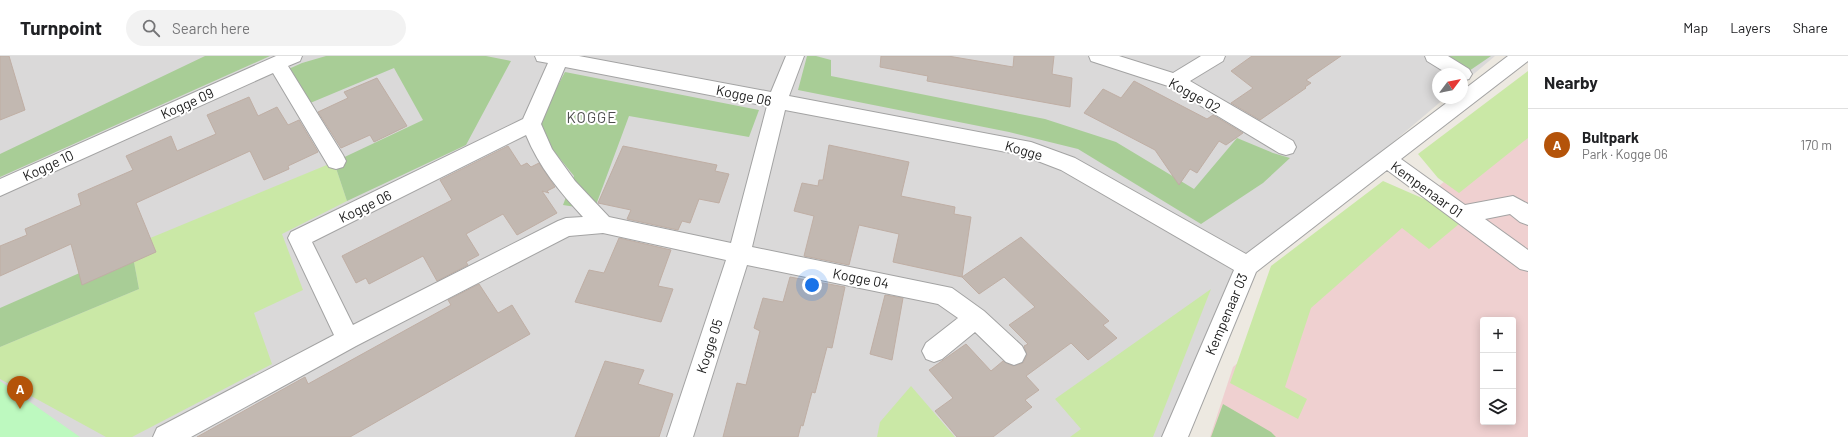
<!DOCTYPE html>
<html lang="en">
<head>
<meta charset="utf-8">
<style>
  :root { --surface:#fff; --page:#f2f2f2; --text:#202124; --muted:#757577; --line:#e0e0e0; --accent:#b45309 }
  body { margin:0; font-family:Barlow,sans-serif; background:var(--page); color:var(--text) }
  .controls { position:absolute; right:12px; bottom:12px; display:grid; overflow:hidden; border-radius:4px; box-shadow:0 2px 10px #0003 }
  .controls button { width:36px; height:36px; display:grid; place-items:center; padding:0; border:0; border-bottom:1px solid var(--line); background:var(--surface); color:var(--text); font:20px sans-serif }
  .compass { position:absolute; left:1432px; top:12px; width:36px; height:36px; border-radius:50%; background:var(--surface); box-shadow:0 2px 10px #0003; rotate:58deg }
  .you { position:absolute; left:812px; top:229px; width:14px; height:14px; margin:-10px; border:3px solid #fff; border-radius:50%; background:#1a73e8; box-shadow:0 0 0 6px #1a73e833 }
  .badge { display:grid; place-items:center; width:26px; height:26px; border-radius:50%; background:var(--accent); color:#fff; font-size:13px; font-weight:700 }
  .pin { position:absolute; translate:-50% -33px; filter:drop-shadow(0 1px 2px #0008) }
  .pin::after { content:''; position:absolute; top:21px; width:14px; height:12px; background:inherit; clip-path:polygon(0 0,100% 0,50% 100%) }
  .list { margin:0; padding:0; list-style:none }
  h2 { display:flex; justify-content:space-between; align-items:center; height:52px; margin:0; padding:0 16px; font-size:17px }
  h2 small { font-size:13px; font-weight:400; color:var(--muted) }
  .list li { display:grid; grid-template-columns:26px 1fr auto; gap:12px; align-items:center; box-sizing:border-box; height:72px; padding:0 16px; border-top:1px solid var(--line) }
  .list b { display:block; font-size:15px; white-space:nowrap }
  .list p { margin:0; font-size:13px; white-space:nowrap; color:var(--muted) }
  .list em { font-size:13px; font-style:normal; color:var(--muted) }
  .icon { flex:none; width:22px; height:22px; fill:none; stroke:currentColor; stroke-width:2; stroke-linecap:round; stroke-linejoin:round }
  .map { position:relative; flex:none; width:1528px; height:381px; overflow:hidden }
  header { display:flex; align-items:center; gap:24px; box-sizing:border-box; height:56px; padding:0 20px; background:var(--surface); border-bottom:1px solid var(--line) }
  header strong { font-size:19px }
  nav { display:flex; gap:22px; margin-inline-start:auto; font-size:14px }
  .search { width:280px; height:36px; background:var(--page); display:flex; align-items:center; gap:10px; box-sizing:border-box; padding:0 14px; border-radius:22px; color:var(--muted); font-size:15px }
  main { display:flex }
  aside { flex:1; background:var(--surface) }
  .map>svg:first-child { display:block }
  .residential { fill:#dad9d9 }
  .commercial { fill:#efd0d0; fill-rule:evenodd }
  .grass { fill:#cae8a6 }
  .forest { fill:#a8cd96 }
  .park { fill:#bdf9bf }
  .building { fill:#c2b8b1; stroke:#bfaea4 }
  .lines { fill:none; stroke-linecap:round; stroke-linejoin:round }
  .minor-casing { stroke:#a3a3a3; stroke-width:2 }
  .minor { fill:#fff; fill-rule:evenodd }
  .labels { text-anchor:middle; dominant-baseline:central; stroke-width:4; stroke-linejoin:round; paint-order:stroke }
  .street-label { font-size:14px; fill:#1c1c1c; stroke:#fff }
  .neighbourhood-label { font-size:15px; letter-spacing:1px; fill:#4f4f4f; stroke:#fff }
</style>
</head>
<body>
<header>
<strong>Turnpoint</strong>
<div class="search"><svg class="icon" aria-label="search" viewBox="0 0 24 24"><circle cx="10" cy="10" r="6"/><path d="M15 15l6 6"/></svg>Search here</div>
<nav><a>Map</a><a>Layers</a><a>Share</a></nav>
</header>
<main>
<div class="map">
<svg width="1528" height="381" viewBox="0 0 1528 381">
  <rect width="100%" height="100%" fill="#ede9e1"/>
  <path class="residential" d="M 0,0 L 1495,0 L 1462,28 L 1462,18 L 1438,18 L 1438,42 L 1445,42 L 1249,209 L 1172,381 L 0,381 Z"/>
  <path class="commercial" d="M 1528,52 L 1528,381 L 1210,381 L 1233,311 ZM 1483,264 L 1513,264 L 1513,366 L 1483,366 Z"/>
  <path class="grass" d="M 1528,15 L 1528,82 L 1459,137 L 1438,122 L 1418,98 Z
    M 334,106 L 347,145 L 282,178 L 303,234 L 254,257 L 272,308 L 132,381 L 106,381 L 0,323 L 0,291 L 139,233 L 131,190 Z
    M 1383,125 L 1438,149 L 1459,168 L 1429,193 L 1402,172 L 1311,252 L 1285,331 L 1307,343 L 1298,363 L 1230,327 L 1271,210 Z
    M 1211,233 L 1153,381 L 1070,381 L 1081,373 L 1055,343 Z
    M 911,330 L 955,381 L 877,381 L 880,366 Z"/>
  <path class="forest" d="M 205,0 L 270,0 L 0,121 L 0,98 Z
    M 326,0 L 486,0 L 511,5 L 466,89 L 347,145 L 334,106 L 423,64 L 394,12 L 303,50 L 284,15 L 302,7 Z
    M 807,0 L 816,0 L 831,4 L 831,20 L 1045,63 L 1116,86 L 1194,133 L 1237,82 L 1273,97 L 1290,102 L 1263,127 L 1201,168 L 1078,93 L 1009,76 L 798,34 Z
    M 1445,0 L 1491,0 L 1469,15 Z
    M 565,16 L 759,54 L 749,81 L 629,60 L 596,149 L 589,153 L 563,149 L 574,120 L 535,72 Z
    M 131,190 L 139,233 L 0,291 L 0,252 L 100,208 Z
    M 1223,348 L 1271,376 L 1276,381 L 1211,381 Z"/>
  <path class="park" d="M 0,325 L 80,381 L 0,381 Z"/>
  <path class="building" d="M 0,0 L 9,0 L 25,54 L 0,64 Z
    M 881,0 L 948,0 L 1013,11 L 1014,0 L 1054,0 L 1052,18 L 1072,22 L 1070,51 L 927,25 L 928,20 L 880,11 Z
    M 1252,0 L 1341,0 L 1306,24 L 1311,27 L 1305,31 L 1306,32 L 1260,64 L 1231,47 L 1253,32 L 1231,15 Z
    M 377,22 L 407,70 L 374,86 L 370,79 L 341,92 L 318,56 L 348,42 L 344,36 Z
    M 1134,25 L 1207,63 L 1213,59 L 1243,77 L 1226,89 L 1219,85 L 1197,117 L 1190,113 L 1179,129 L 1155,94 L 1084,57 L 1103,33 L 1121,42 Z
    M 249,41 L 258,60 L 277,51 L 288,69 L 299,64 L 318,96 L 288,110 L 289,113 L 264,124 L 250,95 L 136,147 L 156,196 L 82,229 L 71,188 L 0,220 L 0,190 L 27,179 L 25,173 L 81,149 L 78,138 L 133,114 L 126,100 L 171,80 L 177,95 L 216,78 L 207,59 Z
    M 829,89 L 909,106 L 901,140 L 955,151 L 954,158 L 971,161 L 962,221 L 1021,181 L 1109,265 L 1103,269 L 1117,282 L 1088,304 L 1071,287 L 1026,320 L 1039,334 L 1025,344 L 1032,351 L 993,381 L 957,381 L 935,355 L 953,342 L 929,314 L 966,288 L 991,315 L 1003,305 L 1013,310 L 1023,307 L 1027,299 L 1024,290 L 1028,288 L 1009,269 L 1035,251 L 1004,221 L 979,238 L 962,221 L 893,206 L 899,178 L 859,169 L 849,209 L 804,200 L 814,160 L 794,155 L 802,127 L 818,130 L 819,124 L 823,124 Z
    M 508,90 L 521,110 L 527,107 L 531,111 L 539,107 L 555,131 L 547,135 L 549,137 L 542,135 L 557,157 L 517,179 L 503,158 L 466,178 L 479,199 L 466,206 L 468,209 L 437,225 L 423,200 L 369,228 L 366,222 L 356,227 L 342,200 L 452,144 L 440,124 Z
    M 623,90 L 717,109 L 715,115 L 729,118 L 719,147 L 699,143 L 690,167 L 682,165 L 678,174 L 627,163 L 631,154 L 598,147 Z
    M 619,182 L 671,194 L 658,230 L 673,233 L 661,266 L 575,246 L 589,214 L 604,217 Z
    M 790,221 L 845,231 L 832,292 L 827,291 L 815,337 L 812,336 L 803,370 L 801,369 L 798,381 L 723,381 L 737,327 L 746,329 L 760,275 L 754,272 L 763,242 L 783,246 Z
    M 479,228 L 498,257 L 512,249 L 530,278 L 350,381 L 197,381 L 305,321 L 308,328 L 451,249 L 448,244 Z
    M 885,239 L 903,242 L 892,304 L 870,298 Z
    M 605,305 L 644,314 L 638,328 L 673,338 L 659,381 L 575,381 Z"/>
  <g class="lines">
    <g class="minor-casing">
      <path id="minor" d="M 276,0 L 302,0 L 300,5 L 288,10 L 343,99 L 346,105 L 343,111 L 336,113 L 329,111 L 273,17 L 0,140 L 0,123 Z
        M 535,0 L 579,0 L 771,36 L 786,0 L 804,0 L 789,40 L 1031,86 L 1075,102 L 1246,198 L 1453,42 L 1462,42 L 1462,35 L 1508,0 L 1528,0 L 1528,5 L 1401,103 L 1465,149 L 1513,140 L 1528,148 L 1528,169 L 1520,166 L 1510,158 L 1485,163 L 1528,194 L 1528,215 L 1520,213 L 1387,114 L 1256,216 L 1188,381 L 1162,381 L 1234,214 L 1061,114 L 1022,99 L 785,54 L 752,191 L 952,232 L 984,255 L 1022,290 L 1026,298 L 1022,306 L 1014,309 L 1006,306 L 975,276 L 942,303 L 934,306 L 926,303 L 922,295 L 926,287 L 958,262 L 938,248 L 747,209 L 693,381 L 667,381 L 726,204 L 603,177 L 569,180 L 356,290 L 191,381 L 153,381 L 157,372 L 334,279 L 288,182 L 291,176 L 523,63 L 548,7 L 537,5 ZM 565,11 L 767,50 L 731,187 L 609,161 L 575,125 L 552,93 L 541,68 ZM 526,79 C 539,111 560,136 583,161 L 566,162 L 558,165 L 353,269 L 312,186 Z
        M 1089,0 L 1119,0 L 1173,17 L 1201,0 L 1225,0 L 1223,5 L 1190,25 L 1293,85 L 1296,91 L 1293,97 L 1286,99 L 1279,97 L 1168,30 L 1091,5 Z
        M 1425,0 L 1448,0 L 1469,13 L 1472,18 L 1469,23 L 1462,25 L 1462,18 L 1448,18 L 1427,5 Z"/>
    </g>
    <use href="#minor" class="minor"/>
  </g>
  <g class="labels">
    <g class="street-label">
      <text transform="translate(744 39) rotate(12)">Kogge 06</text>
      <text transform="translate(1195 39) rotate(29)">Kogge 02</text>
      <text transform="translate(187 47) rotate(-24)">Kogge 09</text>
      <text transform="translate(1024 94) rotate(16)">Kogge</text>
      <text transform="translate(48 109) rotate(-25)">Kogge 10</text>
      <text transform="translate(1427 133) rotate(36)">Kempenaar 01</text>
      <text transform="translate(365 150) rotate(-26)">Kogge 06</text>
      <text transform="translate(861 222) rotate(11)">Kogge 04</text>
      <text transform="translate(1226 258) rotate(-67)">Kempenaar 03</text>
      <text transform="translate(709 290) rotate(-72)">Kogge 05</text>
    </g>
    <g class="neighbourhood-label">
      <text x="592" y="61">KOGGE</text>
    </g>
  </g>
</svg>
<div class="controls">
<button>+</button>
<button>−</button>
<button><svg class="icon" aria-label="layers" viewBox="0 0 24 24"><path d="M12 4l9 5-9 5-9-5zM3 14l9 5 9-5"/></svg></button>
</div>
<svg class="compass" viewBox="-18 -18 36 36"><path d="M0-13l5 13h-10z" fill="#e53935"/><path d="M0 13l5-13h-10z" fill="#757577"/></svg>
<div class="you"></div>
<div class="pin badge" style="left:20px;top:353px">A</div>
</div>
<aside>
<h2>Nearby<small></small></h2>
<ul class="list">
<li><span class="badge">A</span><div><b>Bultpark</b><p>Park · Kogge 06</p></div><em>170 m</em></li>
</ul>
</aside>
</main>
</body>
</html>
